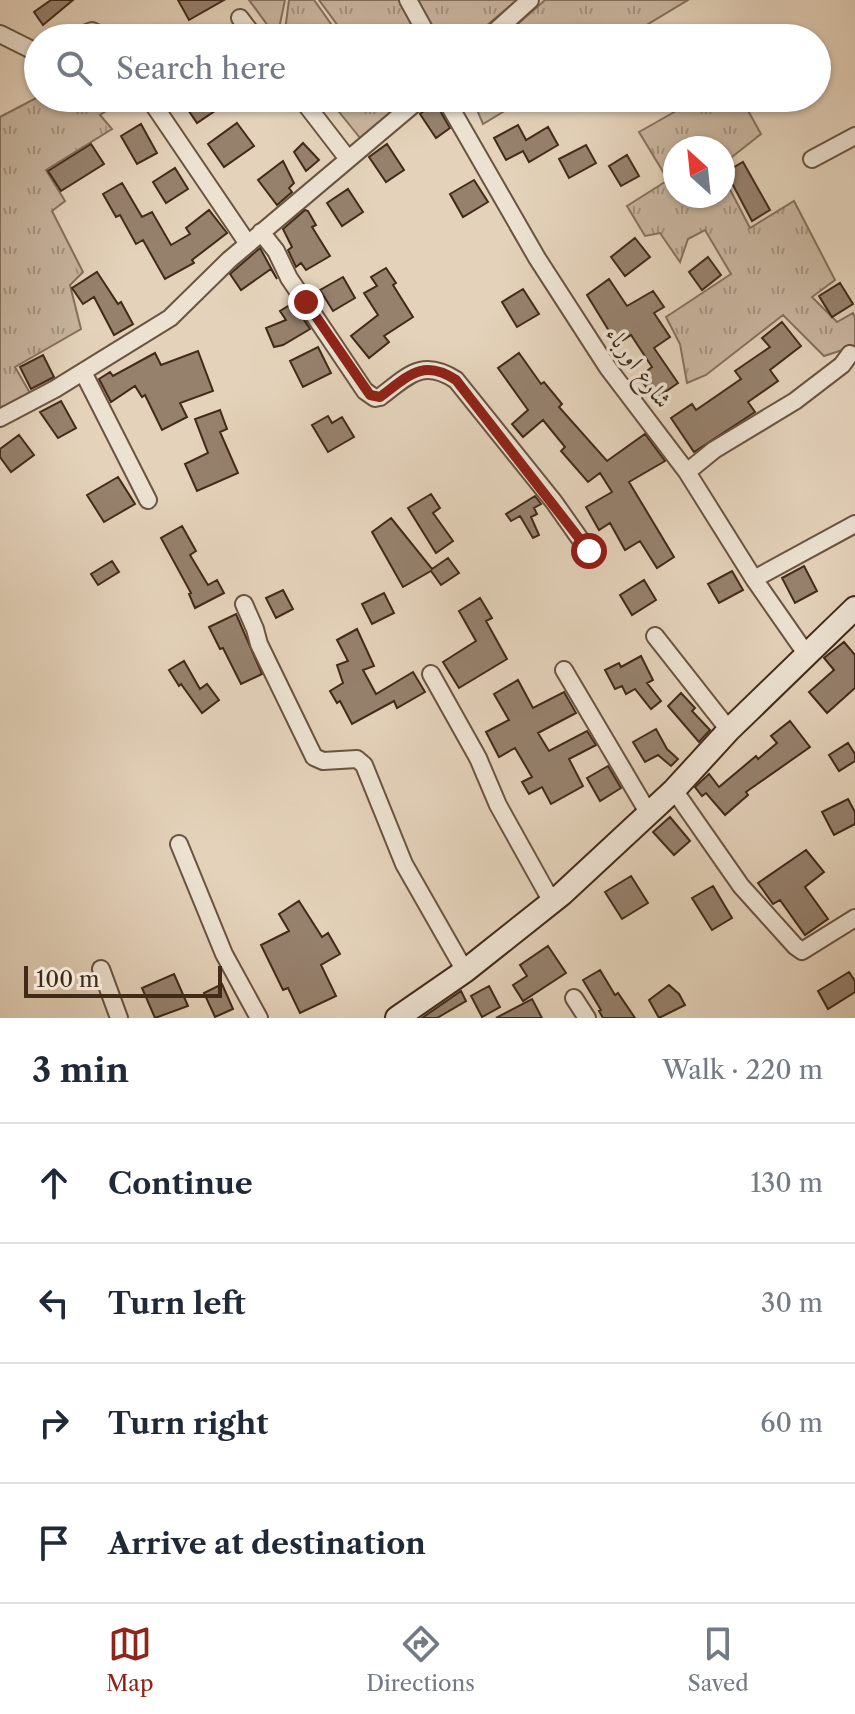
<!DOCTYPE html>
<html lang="en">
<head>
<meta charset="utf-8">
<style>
  :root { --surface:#fff; --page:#f2f2f3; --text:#1f2937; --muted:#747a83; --line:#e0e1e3; --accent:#8f2418 }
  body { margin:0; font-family:"Libre Caslon Text",Amiri,serif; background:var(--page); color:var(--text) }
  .compass { position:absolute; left:663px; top:136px; width:72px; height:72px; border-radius:50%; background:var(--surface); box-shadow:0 2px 6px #0004; rotate:333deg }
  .scale { position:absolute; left:24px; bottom:20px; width:198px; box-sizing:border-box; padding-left:8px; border:4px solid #422a19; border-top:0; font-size:22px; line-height:28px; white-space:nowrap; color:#422a19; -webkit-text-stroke:6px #ede2d2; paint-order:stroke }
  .stop { position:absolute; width:24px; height:24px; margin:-18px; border:6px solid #8f2418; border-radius:50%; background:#fff }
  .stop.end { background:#8f2418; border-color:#fff; box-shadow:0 2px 8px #0008 }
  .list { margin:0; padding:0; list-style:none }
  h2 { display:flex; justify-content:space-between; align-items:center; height:104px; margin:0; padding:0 32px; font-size:34px }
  h2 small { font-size:26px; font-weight:400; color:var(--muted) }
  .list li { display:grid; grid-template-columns:52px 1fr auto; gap:24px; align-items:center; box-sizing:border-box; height:120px; padding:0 32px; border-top:2px solid var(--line) }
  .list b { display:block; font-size:30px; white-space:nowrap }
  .list em { font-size:26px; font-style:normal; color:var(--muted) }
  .icon { flex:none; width:44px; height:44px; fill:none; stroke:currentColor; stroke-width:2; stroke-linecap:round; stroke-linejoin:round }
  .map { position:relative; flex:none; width:855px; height:1018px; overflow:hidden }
  .search { position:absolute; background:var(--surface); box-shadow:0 2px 6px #0004; left:24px; right:24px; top:24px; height:88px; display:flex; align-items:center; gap:20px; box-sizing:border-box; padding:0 28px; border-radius:44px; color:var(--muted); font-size:30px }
  .sheet { height:584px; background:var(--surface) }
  nav { display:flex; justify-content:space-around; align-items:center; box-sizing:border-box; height:112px; border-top:2px solid var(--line); background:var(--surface); font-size:22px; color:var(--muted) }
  nav a { display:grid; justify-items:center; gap:4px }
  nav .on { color:var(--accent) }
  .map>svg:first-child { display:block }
  .grass { fill:url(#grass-tufts); stroke:#85705c; stroke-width:2 }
  .building { fill:#96816d; stroke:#422a19; stroke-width:2 }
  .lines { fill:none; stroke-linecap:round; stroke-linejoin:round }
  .street-casing { stroke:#6a5441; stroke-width:20 }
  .secondary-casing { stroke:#422a19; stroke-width:26 }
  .street { stroke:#ede2d2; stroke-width:16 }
  .secondary { stroke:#ede2d2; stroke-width:22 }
  .route { stroke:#8f2418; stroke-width:10 }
  .labels { text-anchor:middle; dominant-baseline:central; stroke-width:7; stroke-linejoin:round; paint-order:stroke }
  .street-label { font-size:24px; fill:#422a19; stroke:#ede2d2 }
</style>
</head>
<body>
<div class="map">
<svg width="855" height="1018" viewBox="0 0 855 1018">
  <defs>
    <pattern id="grass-tufts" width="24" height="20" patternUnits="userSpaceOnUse" patternTransform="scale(2)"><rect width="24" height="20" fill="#c8b59f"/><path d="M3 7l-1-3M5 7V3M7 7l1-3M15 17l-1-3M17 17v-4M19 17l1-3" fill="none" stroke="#a49381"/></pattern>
  </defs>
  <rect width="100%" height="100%" fill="#e4d2ba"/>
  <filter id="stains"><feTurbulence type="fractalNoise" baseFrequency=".0025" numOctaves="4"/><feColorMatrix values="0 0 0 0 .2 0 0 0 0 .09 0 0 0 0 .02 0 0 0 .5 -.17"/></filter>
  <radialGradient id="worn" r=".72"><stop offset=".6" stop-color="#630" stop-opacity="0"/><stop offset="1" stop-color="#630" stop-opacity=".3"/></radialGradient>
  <path class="grass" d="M 249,0 L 285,0 L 277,38 Z
    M 289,0 L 314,0 L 341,38 L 284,38 Z
    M 319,0 L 404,0 L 424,38 L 379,38 L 369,29 L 358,38 L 347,38 Z
    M 411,0 L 517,0 L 472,38 L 431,38 Z
    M 545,0 L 688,0 L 625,38 L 502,38 Z
    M 38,97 L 127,98 L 100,115 L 112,129 L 46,170 L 65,201 L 52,211 L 83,272 L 70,285 L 81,329 L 15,367 L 34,400 L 0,407 L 0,117 Z
    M 328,98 L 384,98 L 396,115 L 360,138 Z
    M 472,98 L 526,98 L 483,124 Z
    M 699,98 L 741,98 L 761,134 L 723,164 L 723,148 L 675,148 L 675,196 L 723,196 L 723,176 L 750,228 L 794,201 L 835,280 L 812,297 L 837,322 L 853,313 L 855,318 L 855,346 L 824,356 L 783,315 L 706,375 L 687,383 L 680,344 L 666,317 L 731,274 L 705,230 L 688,239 L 680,262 L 660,233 L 645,236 L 627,206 L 668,180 L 639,132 Z"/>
  <path class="building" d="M 51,0 L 73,0 L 43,25 L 34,12 Z
    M 178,0 L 224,0 L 189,20 Z
    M 180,98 L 234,98 L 197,123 Z
    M 435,102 L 450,128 L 436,138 L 420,114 Z
    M 237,123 L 254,146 L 224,167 L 208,144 Z
    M 141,124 L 157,153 L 137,164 L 121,136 Z
    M 518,125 L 526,140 L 548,127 L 558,145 L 529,162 L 523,151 L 506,160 L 494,138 Z
    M 303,143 L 319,160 L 306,171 L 294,152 Z
    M 91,144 L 104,164 L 61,191 L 48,171 Z
    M 387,144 L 404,170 L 386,182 L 369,157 Z
    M 586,145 L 596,163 L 569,178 L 559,159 Z
    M 627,155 L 639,176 L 621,186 L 609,166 Z
    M 283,161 L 294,183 L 289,188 L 292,192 L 277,205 L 258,180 Z
    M 743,162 L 770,210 L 752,221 L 726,172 Z
    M 175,168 L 188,189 L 166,203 L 153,182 Z
    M 474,180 L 488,202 L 463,217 L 450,194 Z
    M 122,183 L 142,217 L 152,212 L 171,245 L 190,234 L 186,228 L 209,210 L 227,233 L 192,260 L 194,263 L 165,279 L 143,240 L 136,244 L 120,215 L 116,217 L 103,194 Z
    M 348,189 L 363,212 L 342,226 L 327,203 Z
    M 305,210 L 308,211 L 316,225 L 312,227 L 330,256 L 306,270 L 301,263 L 296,267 L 288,250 L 292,247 L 283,229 Z
    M 635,238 L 650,257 L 625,276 L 611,257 Z
    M 260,248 L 277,279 L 271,269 L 241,290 L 230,274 Z
    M 708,257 L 721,275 L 702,290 L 689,272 Z
    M 386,268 L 396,283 L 393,285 L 413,317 L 384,336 L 389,342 L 369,358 L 351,336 L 378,315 L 364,293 L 377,286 L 371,277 Z
    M 97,272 L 118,304 L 121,302 L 133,324 L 114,335 L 94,297 L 83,304 L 72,288 Z
    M 343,277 L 355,298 L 333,311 L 320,290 Z
    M 609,279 L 627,306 L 653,291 L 664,307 L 654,313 L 670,337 L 654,348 L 678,383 L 655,399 L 639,377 L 652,367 L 631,335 L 617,344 L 587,295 Z
    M 840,283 L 853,304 L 832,317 L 819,296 Z
    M 523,289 L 539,314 L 517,327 L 502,302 Z
    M 293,303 L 310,329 L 283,345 L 274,347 L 266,328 L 286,320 L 280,311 Z
    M 782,322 L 801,346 L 770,370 L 778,381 L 748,402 L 755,412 L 694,452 L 671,418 L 692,404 L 696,410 L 741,379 L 735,371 L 770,347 L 762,338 Z
    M 318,347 L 331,373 L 303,387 L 290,361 Z
    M 198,351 L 213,391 L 180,403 L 187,417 L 162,430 L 145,395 L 142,397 L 135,386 L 111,402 L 99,379 L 110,372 L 113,376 L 155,353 L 161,365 Z
    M 519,353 L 541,384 L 544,382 L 562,404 L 559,407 L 607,461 L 645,434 L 665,461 L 629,482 L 674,557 L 657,568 L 640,541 L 625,550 L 610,523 L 599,530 L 586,507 L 612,492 L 600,473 L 588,482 L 561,451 L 565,447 L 543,420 L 523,437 L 512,424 L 528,410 L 498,368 Z
    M 43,355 L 54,377 L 31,389 L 20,367 Z
    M 61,401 L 76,428 L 58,438 L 40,412 Z
    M 220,410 L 227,429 L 220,432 L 238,473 L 197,491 L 185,464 L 208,453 L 195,419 Z
    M 328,416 L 332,423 L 342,417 L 354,437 L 328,452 L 312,425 Z
    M 19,435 L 34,455 L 11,472 L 0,457 L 0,449 Z
    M 118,477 L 135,504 L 104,522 L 87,495 Z
    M 431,494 L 440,508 L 433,513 L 453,541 L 436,553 L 408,508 Z
    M 535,496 L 541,504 L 534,508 L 537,514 L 531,517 L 539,535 L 533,538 L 520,516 L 511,521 L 506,514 Z
    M 391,518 L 432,569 L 448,558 L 459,573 L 441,585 L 431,571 L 403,587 L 372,532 Z
    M 182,526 L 196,551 L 190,555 L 208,585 L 217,580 L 224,593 L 195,608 L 189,594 L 191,593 L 161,538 Z
    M 112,561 L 119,572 L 98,585 L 91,574 Z
    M 804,566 L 817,591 L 795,603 L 782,578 Z
    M 732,571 L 743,590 L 719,603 L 708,584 Z
    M 644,580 L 656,600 L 632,615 L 620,595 Z
    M 283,590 L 293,609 L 276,618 L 266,598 Z
    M 384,593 L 394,613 L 372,624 L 362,604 Z
    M 480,598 L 492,618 L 486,621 L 507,659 L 459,688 L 443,662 L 476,641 L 459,611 Z
    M 236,614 L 262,674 L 241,684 L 223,648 L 220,649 L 209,627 Z
    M 357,629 L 374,666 L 363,670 L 376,694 L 413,672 L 425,692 L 397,708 L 394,701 L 352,724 L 340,701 L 337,703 L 330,691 L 343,683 L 337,665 L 348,661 L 337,640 Z
    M 844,642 L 855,655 L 855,688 L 827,713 L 809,692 L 834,670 L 824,658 Z
    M 641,656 L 653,680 L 647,683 L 661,701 L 651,709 L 635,689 L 626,694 L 622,686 L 615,689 L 605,670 L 619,663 L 621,667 Z
    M 184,661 L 200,689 L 207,684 L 219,700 L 202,713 L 181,684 L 179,686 L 169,670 Z
    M 518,680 L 533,708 L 564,692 L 576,713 L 538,733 L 549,751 L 587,731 L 596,745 L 569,759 L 583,786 L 551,804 L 542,787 L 529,794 L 522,782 L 532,777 L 515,748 L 499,757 L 486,732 L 509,720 L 494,694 Z
    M 681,693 L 695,708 L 692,711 L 710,730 L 699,742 L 668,706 Z
    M 790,721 L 810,747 L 746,792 L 748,795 L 725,815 L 706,793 L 702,796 L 695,787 L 709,774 L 719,787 L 756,756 L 758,759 L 777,743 L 771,736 Z
    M 656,729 L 667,749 L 678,759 L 671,766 L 658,755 L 645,762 L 633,742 Z
    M 848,743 L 855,754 L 855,761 L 839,771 L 829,755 Z
    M 608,766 L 621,788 L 600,801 L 587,778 Z
    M 848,799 L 855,812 L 855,824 L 834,835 L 822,812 Z
    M 670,817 L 690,841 L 674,855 L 653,832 Z
    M 806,850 L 824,872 L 805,887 L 828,919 L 805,935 L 780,900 L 773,904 L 758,883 Z
    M 631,876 L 648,903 L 622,919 L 605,892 Z
    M 713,886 L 732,918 L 712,930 L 692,898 Z
    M 299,901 L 322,937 L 328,933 L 340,954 L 321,965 L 336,996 L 300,1013 L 288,988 L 283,990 L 261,945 L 289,931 L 279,914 Z
    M 548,946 L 566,973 L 523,1001 L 513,985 L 527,976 L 520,965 Z
    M 600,970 L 615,995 L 618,993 L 635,1018 L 603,1018 L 599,1011 L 601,1010 L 583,980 Z
    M 849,972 L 855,981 L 855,992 L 828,1009 L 818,991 Z
    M 174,974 L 188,1006 L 155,1018 L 142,988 Z
    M 222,984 L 233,1009 L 215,1017 L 204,993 Z
    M 669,985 L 679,994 L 685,1005 L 659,1018 L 649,1000 Z
    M 489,986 L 500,1007 L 482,1017 L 471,996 Z
    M 461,991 L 466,1001 L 437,1018 L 422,1018 Z
    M 532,999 L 542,1018 L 496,1018 Z"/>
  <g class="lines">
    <g class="street-casing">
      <path id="street" d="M 408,0 L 429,38
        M 240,18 L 255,38
        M 0,34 L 38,53
        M 74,38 L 92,31 L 107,38
        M 488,38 L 530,0
        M 149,98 L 248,244
        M 301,98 L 348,159
        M 445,98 L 537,258 L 608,368 L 687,472 L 754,579 L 807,655
        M 812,159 L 855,136
        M 261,232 L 276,251 L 289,278 L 365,391 L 375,398 L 380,397 C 408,376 422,358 456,380 L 554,502 L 585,546 L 595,552
        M 83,372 L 148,500
        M 0,418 L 55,389 L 170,318 L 229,260 L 421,98
        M 687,472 L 714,450 L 795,401 L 842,365 L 850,354
        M 754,579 L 855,524
        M 244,604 L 255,629 L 259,644 L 314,757 L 323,761 L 357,759 L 364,765 L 404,864 L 465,971
        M 655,636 L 729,730
        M 564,670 L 649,814
        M 431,674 L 478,758 L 498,805 L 552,902
        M 674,790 L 741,886 L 795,946 L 802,951 L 855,918
        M 179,844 L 224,954 L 259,1018
        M 101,969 L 119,1018
        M 574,998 L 587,1018"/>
    </g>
    <g class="secondary-casing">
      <path id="secondary" d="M 397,1018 L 465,971 L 562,894 L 674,790 L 729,730 L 855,608"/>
    </g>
    <use href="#street" class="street"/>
    <use href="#secondary" class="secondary"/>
  </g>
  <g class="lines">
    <path class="route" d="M 306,302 L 370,395 L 380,397 C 408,376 423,358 456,380 L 589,551"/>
  </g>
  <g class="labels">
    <g class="street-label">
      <text transform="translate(639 367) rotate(54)">شارع اورباء</text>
    </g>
  </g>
  <rect width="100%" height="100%" filter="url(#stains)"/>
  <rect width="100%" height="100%" fill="url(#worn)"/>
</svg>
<svg class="compass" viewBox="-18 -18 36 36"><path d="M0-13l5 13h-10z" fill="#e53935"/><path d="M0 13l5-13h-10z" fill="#747a83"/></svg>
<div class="scale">100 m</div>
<div class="stop" style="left:589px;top:551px"></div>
<div class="stop end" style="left:306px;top:302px"></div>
<div class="search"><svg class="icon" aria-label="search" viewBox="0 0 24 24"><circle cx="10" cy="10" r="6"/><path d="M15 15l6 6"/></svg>Search here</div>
</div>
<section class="sheet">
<h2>3 min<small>Walk · 220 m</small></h2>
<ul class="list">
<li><svg class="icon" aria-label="ahead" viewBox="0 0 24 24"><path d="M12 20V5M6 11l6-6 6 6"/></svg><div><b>Continue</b></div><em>130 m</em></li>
<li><svg class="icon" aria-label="left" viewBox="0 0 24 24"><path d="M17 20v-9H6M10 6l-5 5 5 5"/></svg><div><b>Turn left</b></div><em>30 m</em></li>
<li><svg class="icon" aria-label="right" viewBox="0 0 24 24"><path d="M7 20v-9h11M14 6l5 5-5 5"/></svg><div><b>Turn right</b></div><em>60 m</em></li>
<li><svg class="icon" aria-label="arrive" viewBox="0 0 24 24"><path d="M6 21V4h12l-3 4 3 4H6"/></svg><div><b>Arrive at destination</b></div></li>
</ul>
</section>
<nav>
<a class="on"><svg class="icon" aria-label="map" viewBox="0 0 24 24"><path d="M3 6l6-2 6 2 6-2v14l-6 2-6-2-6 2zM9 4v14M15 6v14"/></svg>Map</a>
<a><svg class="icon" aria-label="directions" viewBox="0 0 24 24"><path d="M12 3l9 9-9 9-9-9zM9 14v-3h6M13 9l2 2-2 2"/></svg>Directions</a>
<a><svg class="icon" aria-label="saved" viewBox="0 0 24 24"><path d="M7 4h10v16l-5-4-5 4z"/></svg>Saved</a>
</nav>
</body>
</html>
